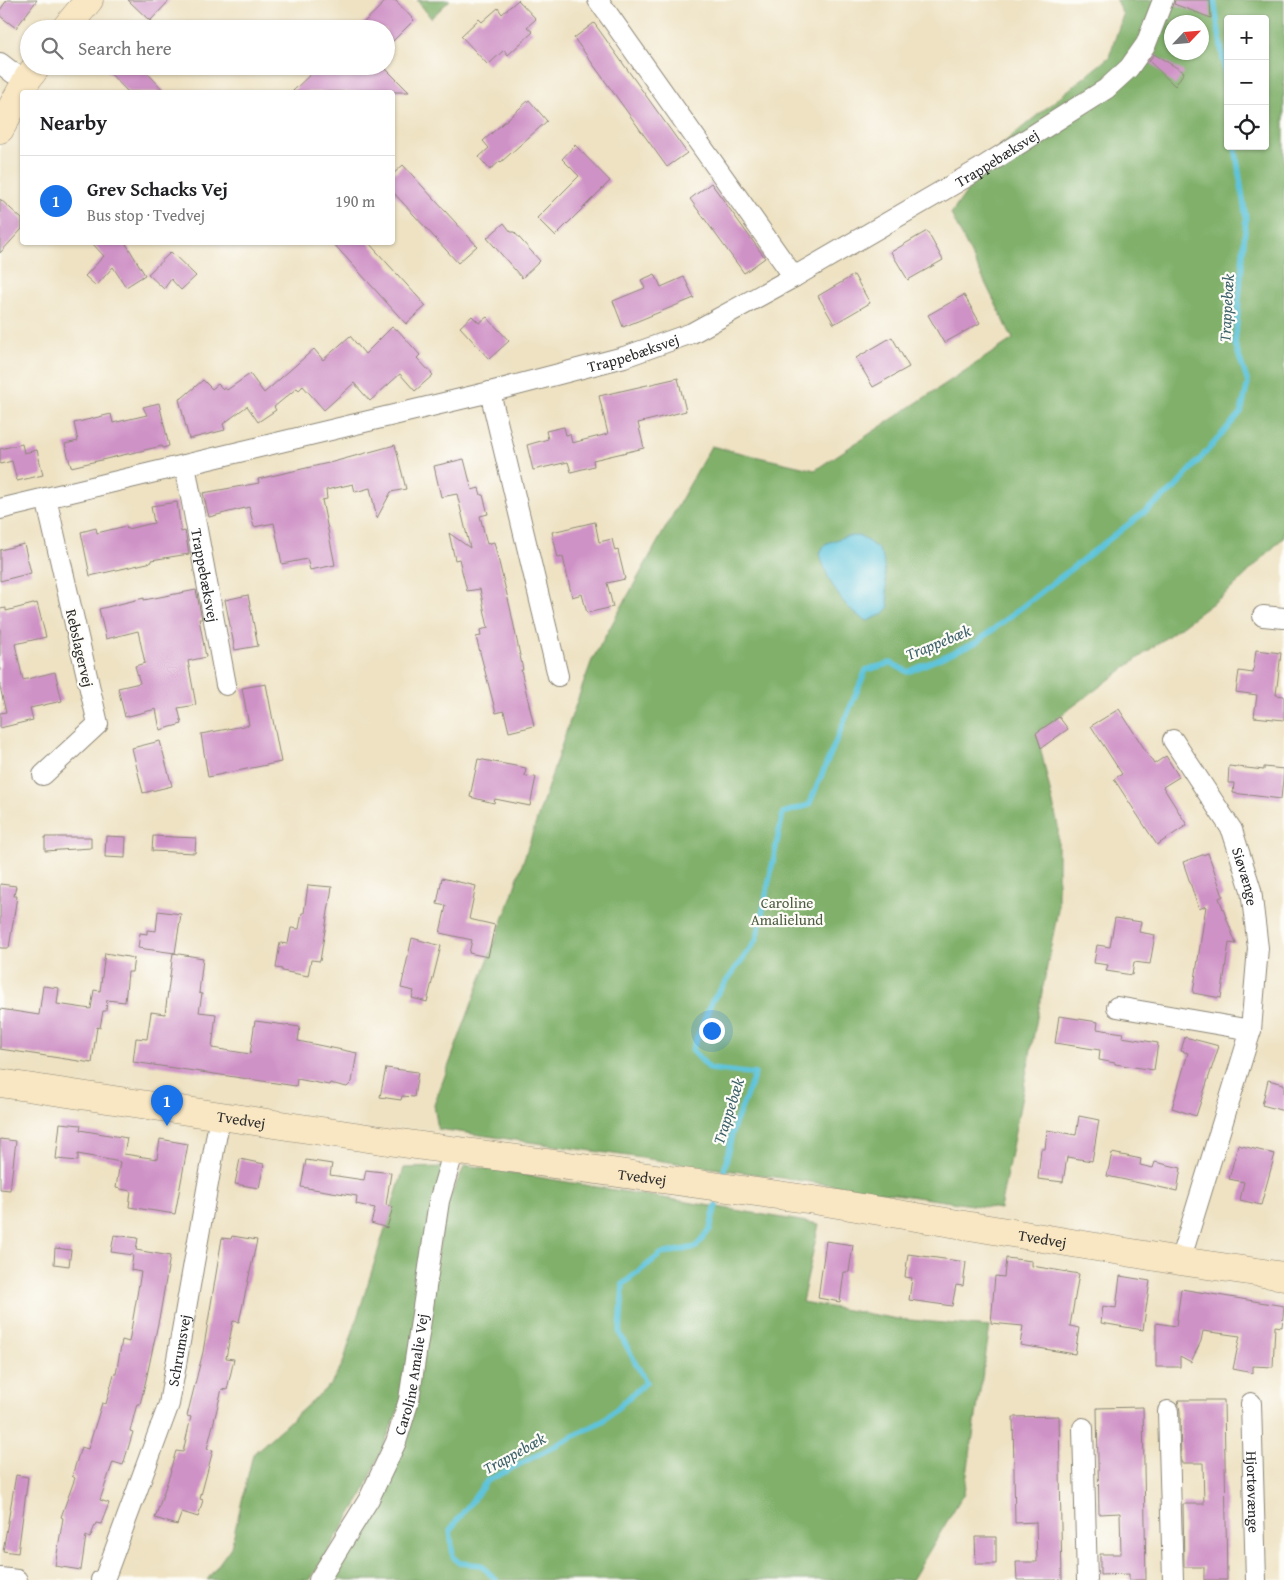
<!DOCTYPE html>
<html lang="en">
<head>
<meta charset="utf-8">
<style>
  :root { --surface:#fff; --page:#f6f6f6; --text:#202124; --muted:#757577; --line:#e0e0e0; --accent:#1a73e8 }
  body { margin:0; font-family:"Gentium Book Plus",serif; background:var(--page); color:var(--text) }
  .controls { position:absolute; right:15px; top:15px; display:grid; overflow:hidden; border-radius:5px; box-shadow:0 1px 4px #0004 }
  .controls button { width:45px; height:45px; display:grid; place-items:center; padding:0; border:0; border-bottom:1px solid var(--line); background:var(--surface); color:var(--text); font:25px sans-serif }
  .compass { position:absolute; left:1164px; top:15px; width:45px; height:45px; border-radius:50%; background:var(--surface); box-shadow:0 1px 4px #0004; rotate:64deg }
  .you { position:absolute; left:711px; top:1030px; width:18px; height:18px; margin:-12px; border:4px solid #fff; border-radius:50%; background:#1a73e8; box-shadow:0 0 0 8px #1a73e833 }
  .badge { display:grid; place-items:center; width:32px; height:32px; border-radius:50%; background:var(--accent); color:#fff; font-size:16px; font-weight:700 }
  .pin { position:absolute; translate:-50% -41px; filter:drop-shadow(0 1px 2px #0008) }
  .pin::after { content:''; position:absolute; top:26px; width:18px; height:15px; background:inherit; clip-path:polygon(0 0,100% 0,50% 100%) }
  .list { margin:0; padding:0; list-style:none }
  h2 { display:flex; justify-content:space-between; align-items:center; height:65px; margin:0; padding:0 20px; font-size:21px }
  h2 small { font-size:16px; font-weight:400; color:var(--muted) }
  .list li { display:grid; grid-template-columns:32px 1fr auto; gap:15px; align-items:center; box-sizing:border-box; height:90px; padding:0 20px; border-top:1px solid var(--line) }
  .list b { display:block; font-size:19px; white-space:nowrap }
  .list p { margin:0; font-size:16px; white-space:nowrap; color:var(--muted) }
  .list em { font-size:16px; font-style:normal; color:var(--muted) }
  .icon { flex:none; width:28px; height:28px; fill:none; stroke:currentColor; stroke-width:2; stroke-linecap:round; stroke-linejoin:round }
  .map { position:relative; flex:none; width:1284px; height:1580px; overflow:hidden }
  .search { position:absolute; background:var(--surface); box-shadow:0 1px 4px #0004; left:20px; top:20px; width:375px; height:55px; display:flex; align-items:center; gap:12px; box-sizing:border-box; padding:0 18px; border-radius:28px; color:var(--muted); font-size:19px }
  .panel { position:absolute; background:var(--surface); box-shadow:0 1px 4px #0004; left:20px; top:90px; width:375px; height:155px; border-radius:5px }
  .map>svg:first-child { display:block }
  .forest { fill:#80b06b; stroke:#566e4b; fill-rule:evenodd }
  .water { fill:#5fc4dc; stroke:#457884 }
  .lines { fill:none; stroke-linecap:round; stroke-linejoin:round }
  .stream { stroke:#5fc4dc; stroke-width:5.5 }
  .building { fill:#cf92c6 }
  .street-casing { stroke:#8c8677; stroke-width:22 }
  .secondary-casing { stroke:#8c8677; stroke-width:29 }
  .street { stroke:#fff; stroke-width:20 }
  .secondary { stroke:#f9e7c3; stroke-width:28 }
  .labels { text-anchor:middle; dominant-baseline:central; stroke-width:4.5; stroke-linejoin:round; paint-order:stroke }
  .street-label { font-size:15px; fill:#2b2b2b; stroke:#fdfcf7 }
  .park-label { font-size:15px; fill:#4e5c43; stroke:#fdfcf7 }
  .water-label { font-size:16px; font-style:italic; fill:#3d6169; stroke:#fdfcf7 }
</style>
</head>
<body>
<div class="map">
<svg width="1284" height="1580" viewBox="0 0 1284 1580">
  <rect width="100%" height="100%" fill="#fdfcf7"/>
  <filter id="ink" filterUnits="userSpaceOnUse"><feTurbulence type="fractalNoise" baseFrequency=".02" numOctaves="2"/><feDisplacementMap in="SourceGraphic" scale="10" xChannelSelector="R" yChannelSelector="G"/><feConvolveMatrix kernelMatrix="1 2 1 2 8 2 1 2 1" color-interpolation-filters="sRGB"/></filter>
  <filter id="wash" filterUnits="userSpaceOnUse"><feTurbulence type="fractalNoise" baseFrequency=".0096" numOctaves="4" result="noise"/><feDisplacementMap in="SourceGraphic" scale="20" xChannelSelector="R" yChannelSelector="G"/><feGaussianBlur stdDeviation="1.12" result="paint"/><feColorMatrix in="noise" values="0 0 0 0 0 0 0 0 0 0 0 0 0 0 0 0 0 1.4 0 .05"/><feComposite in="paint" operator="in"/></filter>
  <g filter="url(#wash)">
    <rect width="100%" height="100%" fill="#eee2c3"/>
    <path class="forest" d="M 417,0 L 450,0 L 431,18 Z
      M 1116,0 L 1284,0 L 1284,537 L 1229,591 L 1037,733 L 1058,826 L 1058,910 L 1000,1209 L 438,1129 L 434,1105 L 511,898 L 568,726 L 592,660 L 711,446 L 815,470 L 1013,339 L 951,214 L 997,148 L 1109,57 L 1123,15 ZM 1228,19 L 1265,19 L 1265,146 L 1228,146 ZM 1172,22 L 1202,22 L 1202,52 L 1172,52 Z
      M 465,1165 L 819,1224 L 802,1302 L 898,1319 L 990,1327 L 964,1493 L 912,1580 L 331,1580 L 380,1502 L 406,1440 L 446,1206 Z
      M 443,1167 L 403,1399 L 363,1494 L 310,1580 L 207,1580 L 231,1547 L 253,1454 L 331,1384 L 343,1363 L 404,1168 Z"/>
    <path class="water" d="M 846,536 L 861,536 L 878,549 L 883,558 L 889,608 L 883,614 L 868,621 C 844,612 825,577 820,553 L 825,544 Z"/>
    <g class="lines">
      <path class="stream" d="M 1214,0 L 1228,93
        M 724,1171 L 733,1129 L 755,1074 L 710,1069 L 692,1050 L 712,1001 L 757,939 L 783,813 L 809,805 L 866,670 L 891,663 L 908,672 L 977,642 L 1174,489 L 1241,412 L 1248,383 L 1235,344 L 1246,219 L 1235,146
        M 496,1580 L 481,1565 L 460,1563 L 453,1557 L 450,1530 L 487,1481 L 603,1421 L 646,1382 L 620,1334 L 623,1284 L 661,1254 L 696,1247 L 710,1229 L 716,1205"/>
    </g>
    <g id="blocks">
      <path class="building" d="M 7,0 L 37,0 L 16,28 L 0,16 L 0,10 Z
        M 128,0 L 170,0 L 150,21 Z
        M 387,0 L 395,0 L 414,20 L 386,48 L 386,29 L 357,29 Z
        M 518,0 L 536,19 L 527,27 L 533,32 L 508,55 L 504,50 L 488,65 L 461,36 L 479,19 L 482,22 L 498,8 L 502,14 Z
        M 1175,0 L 1210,0 L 1211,18 L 1174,4 Z
        M 594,23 L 687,153 L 667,167 L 574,38 Z
        M 1154,54 L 1184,72 L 1175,86 L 1149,61 Z
        M 103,66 L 141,66 L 165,92 L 128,92 Z
        M 319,66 L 383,66 L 409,92 L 292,92 Z
        M 529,100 L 547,121 L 501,162 L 500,161 L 490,170 L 479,157 L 489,148 L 483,141 Z
        M 575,145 L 610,181 L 555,236 L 537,218 L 579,176 L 562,159 Z
        M 403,165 L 477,246 L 458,263 L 392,191 L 392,175 Z
        M 711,183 L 765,258 L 744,273 L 690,199 Z
        M 0,199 L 22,219 L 22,229 L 0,253 Z
        M 504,223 L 511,232 L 514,232 L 540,261 L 522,278 L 487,238 Z
        M 927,231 L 943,260 L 908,280 L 891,252 Z
        M 91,242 L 125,242 L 145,275 L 126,287 L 113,267 L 96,286 L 85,276 L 104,256 Z
        M 332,242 L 368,242 L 426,306 L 406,324 Z
        M 171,252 L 196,276 L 181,290 L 171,279 L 164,289 L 148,274 Z
        M 655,274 L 661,287 L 684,277 L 694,298 L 623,327 L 613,301 L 645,288 L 641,280 Z
        M 854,275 L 870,303 L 834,324 L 818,296 Z
        M 964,295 L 980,323 L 944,343 L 928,315 Z
        M 472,316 L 479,323 L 487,317 L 509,341 L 489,359 L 460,327 Z
        M 392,327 L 396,330 L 397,329 L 420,355 L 417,358 L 433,375 L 415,391 L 400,374 L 370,401 L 354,383 L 324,410 L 303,386 L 299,390 L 297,388 L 274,407 L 276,410 L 258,422 L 247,406 L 223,424 L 225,430 L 189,439 L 179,399 L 182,398 L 203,380 L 212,389 L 218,384 L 223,389 L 225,388 L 227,390 L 250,374 L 264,393 L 314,349 L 323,360 L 350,336 L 365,354 Z
        M 892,337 L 909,367 L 873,387 L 856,358 Z
        M 678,378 L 686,411 L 638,423 L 644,448 L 593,460 L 594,466 L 571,472 L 568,462 L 533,470 L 527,445 L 548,439 L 546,431 L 564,427 L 566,435 L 570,434 L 572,443 L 608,434 L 599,396 Z
        M 159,403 L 169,446 L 163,448 L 162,446 L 71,467 L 65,444 L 78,441 L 74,423 L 111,414 L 113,423 L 147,415 L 143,407 Z
        M 22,444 L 24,453 L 37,450 L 43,475 L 17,481 L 12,461 L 0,464 L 0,449 Z
        M 395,445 L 406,489 L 391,492 L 377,518 L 370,488 L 355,492 L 353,484 L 326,490 L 327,499 L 322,500 L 335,565 L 310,570 L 307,559 L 282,564 L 274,523 L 254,527 L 249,507 L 209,517 L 203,493 L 259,483 L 258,479 L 333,462 Z
        M 464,459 L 472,490 L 479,488 L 481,495 L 483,495 L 488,514 L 480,516 L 487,544 L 494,542 L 510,607 L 523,670 L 521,670 L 534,726 L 509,732 L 504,711 L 496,713 L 476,637 L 481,636 L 480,630 L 488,628 L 480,589 L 467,591 L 459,559 L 455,560 L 449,533 L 470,548 L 457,494 L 441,497 L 434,466 Z
        M 177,502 L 181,532 L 185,531 L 189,554 L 151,560 L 152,562 L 90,576 L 81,532 L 96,528 L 97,533 L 126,526 L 127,529 L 154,523 L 151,506 Z
        M 595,522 L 599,542 L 612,539 L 615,551 L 618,550 L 625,579 L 607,583 L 613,607 L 587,613 L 582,594 L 572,597 L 563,557 L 558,558 L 552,532 Z
        M 24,544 L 31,573 L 0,581 L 0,550 Z
        M 196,590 L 202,619 L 199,619 L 206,657 L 188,661 L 196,705 L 178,708 L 182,724 L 160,730 L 156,709 L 125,717 L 118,688 L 140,683 L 135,666 L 145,663 L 138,631 L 106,639 L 99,609 L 144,598 L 144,600 Z
        M 248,595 L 258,646 L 235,650 L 225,600 Z
        M 37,603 L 46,637 L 15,644 L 23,680 L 55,672 L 62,701 L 30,708 L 33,720 L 0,728 L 0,713 L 6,712 L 0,687 L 0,609 L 6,608 L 6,611 Z
        M 1256,650 L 1281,653 L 1276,695 L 1284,696 L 1284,720 L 1254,717 L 1257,695 L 1236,692 L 1239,671 L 1253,673 Z
        M 266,684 L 281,762 L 208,777 L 201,734 L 249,725 L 242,688 Z
        M 1119,709 L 1154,764 L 1166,756 L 1179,777 L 1163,787 L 1187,825 L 1157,845 L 1114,779 L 1122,774 L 1091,726 Z
        M 1059,717 L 1068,729 L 1041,748 L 1036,733 Z
        M 160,741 L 172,786 L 143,793 L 132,748 Z
        M 478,759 L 526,768 L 525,776 L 536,777 L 530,806 L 495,799 L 494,803 L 470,797 Z
        M 1229,766 L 1264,770 L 1264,767 L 1284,769 L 1281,799 L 1233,793 L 1234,783 L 1228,783 Z
        M 106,836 L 126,837 L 125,858 L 105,857 Z
        M 153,836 L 196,838 L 195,853 L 152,851 Z
        M 45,837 L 91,837 L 91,848 L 45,851 Z
        M 1208,853 L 1223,896 L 1219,898 L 1236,944 L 1229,943 L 1221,998 L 1193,993 L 1206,906 L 1199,909 L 1183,862 Z
        M 442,878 L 476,886 L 469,919 L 495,925 L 488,957 L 469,953 L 472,940 L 440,933 L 446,906 L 437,904 Z
        M 0,884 L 16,886 L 14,896 L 17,896 L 9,948 L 0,948 Z
        M 308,885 L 332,887 L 320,961 L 311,960 L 308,976 L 282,971 L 282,969 L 276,968 L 280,943 L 288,944 L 291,928 L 299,929 L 302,913 L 304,913 Z
        M 158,911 L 181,914 L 175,953 L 138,948 L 140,933 L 147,934 L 147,930 L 156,931 Z
        M 1115,918 L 1141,922 L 1139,932 L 1155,935 L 1150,964 L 1134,962 L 1132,975 L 1106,971 L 1108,965 L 1094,963 L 1097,945 L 1110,947 Z
        M 412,938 L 441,946 L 427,1002 L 412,998 L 414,991 L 401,988 Z
        M 105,953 L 134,958 L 132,972 L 128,972 L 125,1002 L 107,1000 L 106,1011 L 103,1011 L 100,1028 L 97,1027 L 92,1063 L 0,1049 L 0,1009 L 39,1015 L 43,986 L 59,988 L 57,1004 L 91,1009 L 94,990 L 100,991 Z
        M 173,953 L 203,958 L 199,993 L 202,994 L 199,1012 L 216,1014 L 212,1048 L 250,1054 L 255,1021 L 300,1027 L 298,1041 L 357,1053 L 352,1082 L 347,1087 L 330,1083 L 329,1085 L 297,1079 L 296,1086 L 133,1062 L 136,1038 L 147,1039 L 151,1012 L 165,1014 Z
        M 1059,1016 L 1098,1022 L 1097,1029 L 1123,1033 L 1122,1037 L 1158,1043 L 1154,1070 L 1115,1064 L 1115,1063 L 1099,1060 L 1100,1050 L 1055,1043 Z
        M 1185,1037 L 1219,1046 L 1196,1116 L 1172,1108 L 1188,1053 L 1181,1051 Z
        M 386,1068 L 418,1072 L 414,1097 L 402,1096 L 401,1100 L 380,1097 Z
        M 1268,1080 L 1284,1084 L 1284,1111 L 1262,1105 Z
        M 1079,1116 L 1099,1120 L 1092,1161 L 1067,1157 L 1063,1182 L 1038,1179 L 1041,1149 L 1045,1149 L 1047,1130 L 1076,1135 Z
        M 60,1123 L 81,1125 L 80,1130 L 127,1138 L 124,1154 L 157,1159 L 160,1139 L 188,1144 L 175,1214 L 129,1207 L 131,1191 L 116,1188 L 120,1162 L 78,1154 L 78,1161 L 56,1159 Z
        M 0,1139 L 16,1141 L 10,1190 L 0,1189 Z
        M 1238,1145 L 1275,1154 L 1261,1205 L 1240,1200 L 1244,1182 L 1229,1179 Z
        M 1112,1153 L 1141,1159 L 1140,1165 L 1153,1168 L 1155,1162 L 1181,1168 L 1177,1191 L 1107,1176 Z
        M 240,1159 L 264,1164 L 259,1188 L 235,1184 Z
        M 306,1160 L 332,1164 L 330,1175 L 364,1180 L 366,1170 L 391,1173 L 386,1205 L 393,1207 L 387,1228 L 371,1223 L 375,1208 L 356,1204 L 357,1196 L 301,1187 Z
        M 114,1235 L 138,1238 L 136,1250 L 170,1256 L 160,1314 L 146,1380 L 140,1404 L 137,1404 L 130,1431 L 133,1432 L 123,1465 L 113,1462 L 100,1500 L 109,1503 L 101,1524 L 96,1523 L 90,1538 L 86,1536 L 81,1570 L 55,1566 L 63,1518 L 61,1517 L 75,1478 L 72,1476 L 81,1447 L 88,1449 L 102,1403 L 106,1404 L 114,1374 L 116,1374 L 122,1340 L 129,1342 L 141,1272 L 131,1270 L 133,1255 L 111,1252 Z
        M 232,1236 L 257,1240 L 239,1322 L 233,1321 L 226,1358 L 234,1359 L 227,1390 L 222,1389 L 207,1449 L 213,1450 L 200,1499 L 203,1500 L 198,1517 L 182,1512 L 177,1525 L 155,1518 L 171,1471 L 170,1471 L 176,1451 L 183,1452 L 191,1417 L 187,1416 L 203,1352 L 222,1238 L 231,1239 Z
        M 826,1241 L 853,1245 L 849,1272 L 844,1272 L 840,1302 L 818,1298 Z
        M 55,1248 L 71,1250 L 69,1266 L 54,1264 Z
        M 908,1254 L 966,1262 L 963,1286 L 956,1285 L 952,1306 L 909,1300 L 912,1278 L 905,1277 Z
        M 1006,1258 L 1032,1261 L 1032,1266 L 1079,1274 L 1070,1326 L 1079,1328 L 1075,1354 L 1020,1345 L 1023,1326 L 991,1323 L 995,1276 L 1004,1277 Z
        M 1120,1276 L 1150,1281 L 1143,1330 L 1101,1323 L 1103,1306 L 1116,1308 Z
        M 1181,1289 L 1284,1306 L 1282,1327 L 1275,1326 L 1273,1367 L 1253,1366 L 1253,1373 L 1233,1369 L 1240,1336 L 1203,1331 L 1201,1341 L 1191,1362 L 1180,1356 L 1180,1367 L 1156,1367 L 1156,1323 L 1176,1326 Z
        M 1178,1400 L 1224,1400 L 1227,1580 L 1204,1580 L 1204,1567 L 1184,1567 L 1183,1504 L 1204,1504 L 1203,1463 L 1181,1463 L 1180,1411 Z
        M 1143,1407 L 1146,1580 L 1129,1580 L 1129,1574 L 1100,1575 L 1100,1554 L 1121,1554 L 1120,1513 L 1099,1514 L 1097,1408 Z
        M 1059,1416 L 1062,1580 L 1017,1580 L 1016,1562 L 1037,1562 L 1036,1522 L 1015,1523 L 1013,1417 Z
        M 16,1475 L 28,1477 L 18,1553 L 3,1551 Z
        M 975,1537 L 996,1537 L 996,1564 L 976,1564 Z"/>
    </g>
  </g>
  <g filter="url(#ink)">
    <use href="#blocks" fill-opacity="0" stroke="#8c8677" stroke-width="1"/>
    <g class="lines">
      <g class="street-casing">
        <g id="street">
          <path d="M 598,0 L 794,277"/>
          <path d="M 0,63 L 13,73 L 28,78"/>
          <path d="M 490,392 L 558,676"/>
          <path id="s1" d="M 185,465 L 226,685"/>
          <path id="s2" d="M 0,509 L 490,392 L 624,357 L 692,333 L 794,277 L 978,170 L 1106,89 L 1129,68 L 1146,44 L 1163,0"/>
          <path d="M 1263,616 L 1284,618"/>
          <path id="s3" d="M 1173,740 L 1232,830 L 1251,890 L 1258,948 L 1251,1030 L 1180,1261"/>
          <path d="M 43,775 L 98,724 L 46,498"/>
          <path d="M 1117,1007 L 1251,1030"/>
          <path id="s4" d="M 1251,1403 L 1256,1580"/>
          <path d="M 1168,1411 L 1173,1580"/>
          <path d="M 1083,1428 L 1087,1580"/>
          <path d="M 0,1578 L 17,1580"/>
          <path id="s5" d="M 101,1580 L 105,1577 L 169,1404 L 220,1116"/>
          <path id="s6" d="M 319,1580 L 369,1499 L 396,1442 L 409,1400 L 439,1201 L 454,1150"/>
        </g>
      </g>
      <g class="secondary-casing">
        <g id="secondary">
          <path d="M 65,29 L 89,0"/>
          <path d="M 0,129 L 28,78 L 37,66"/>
          <path id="s7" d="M 0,1083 L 415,1145 L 814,1200 L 1180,1261 L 1284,1276"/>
        </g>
      </g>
      <use href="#street" class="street"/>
      <use href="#secondary" class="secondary"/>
    </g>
  </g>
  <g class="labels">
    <g class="street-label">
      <text stroke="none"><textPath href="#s2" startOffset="1066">Trappebæksvej</textPath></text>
      <text stroke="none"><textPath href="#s2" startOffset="652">Trappebæksvej</textPath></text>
      <text stroke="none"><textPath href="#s1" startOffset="112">Trappebæksvej</textPath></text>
      <text transform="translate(80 648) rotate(77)">Rebslagervej</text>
      <text stroke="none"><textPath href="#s3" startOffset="156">Siøvænge</textPath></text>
      <text stroke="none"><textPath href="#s7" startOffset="244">Tvedvej</textPath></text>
      <text stroke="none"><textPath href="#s7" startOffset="649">Tvedvej</textPath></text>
      <text stroke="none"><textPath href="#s7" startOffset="1054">Tvedvej</textPath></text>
      <text stroke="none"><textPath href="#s5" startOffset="244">Schrumsvej</textPath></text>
      <text stroke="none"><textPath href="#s6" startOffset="228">Caroline Amalie Vej</textPath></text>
      <text stroke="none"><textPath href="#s4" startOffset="89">Hjortøvænge</textPath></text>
    </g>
    <g class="park-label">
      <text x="787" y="902">Caroline<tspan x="787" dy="17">Amalielund</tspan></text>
    </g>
    <g class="water-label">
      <text transform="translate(1226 308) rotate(-87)">Trappebæk</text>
      <text transform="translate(938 642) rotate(-22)">Trappebæk</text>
      <text transform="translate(728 1111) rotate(-72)">Trappebæk</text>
      <text transform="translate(514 1453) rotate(-29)">Trappebæk</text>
    </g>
  </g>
</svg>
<div class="controls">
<button>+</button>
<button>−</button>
<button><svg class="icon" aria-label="locate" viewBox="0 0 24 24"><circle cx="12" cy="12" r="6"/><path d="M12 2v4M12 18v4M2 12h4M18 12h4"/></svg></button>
</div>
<svg class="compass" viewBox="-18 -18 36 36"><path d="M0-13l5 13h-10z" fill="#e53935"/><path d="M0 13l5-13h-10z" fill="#757577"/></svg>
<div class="you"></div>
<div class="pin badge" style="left:167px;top:1126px">1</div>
<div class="search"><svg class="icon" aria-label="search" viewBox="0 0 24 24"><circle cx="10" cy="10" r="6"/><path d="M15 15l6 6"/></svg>Search here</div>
<section class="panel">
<h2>Nearby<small></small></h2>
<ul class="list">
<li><span class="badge">1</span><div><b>Grev Schacks Vej</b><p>Bus stop · Tvedvej</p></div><em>190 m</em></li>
</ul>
</section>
</div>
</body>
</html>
